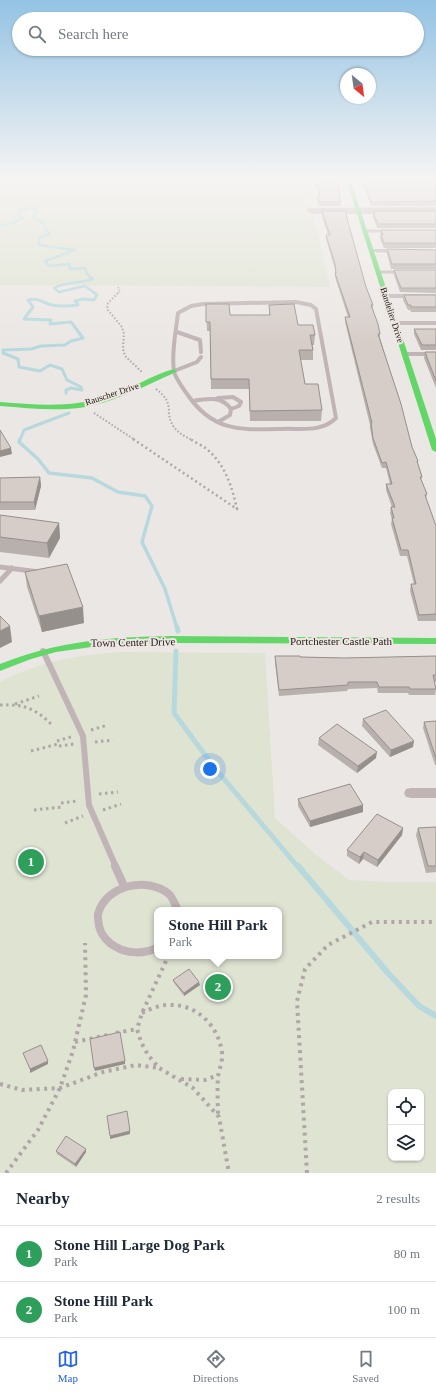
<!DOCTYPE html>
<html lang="en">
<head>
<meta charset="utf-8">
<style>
  :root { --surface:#fff; --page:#f2f2f3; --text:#1f2937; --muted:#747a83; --line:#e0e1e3; --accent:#2563eb }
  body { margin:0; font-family:"Times New Roman",serif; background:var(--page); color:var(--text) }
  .controls { position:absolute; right:12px; bottom:12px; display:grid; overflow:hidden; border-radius:8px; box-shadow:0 1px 3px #0004 }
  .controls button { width:36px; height:36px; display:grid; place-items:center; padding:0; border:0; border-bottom:1px solid var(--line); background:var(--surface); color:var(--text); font:20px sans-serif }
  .compass { position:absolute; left:340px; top:68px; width:36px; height:36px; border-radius:50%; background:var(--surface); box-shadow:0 1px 3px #0004; rotate:151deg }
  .you { position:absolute; left:210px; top:769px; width:14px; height:14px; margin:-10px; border:3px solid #fff; border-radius:50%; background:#1a73e8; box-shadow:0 0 0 6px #1a73e833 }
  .badge { display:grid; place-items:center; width:26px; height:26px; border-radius:50%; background:var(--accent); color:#fff; font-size:13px; font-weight:700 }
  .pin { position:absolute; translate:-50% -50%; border:2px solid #fff; box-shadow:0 1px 4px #0006 }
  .popup { position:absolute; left:154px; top:907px; width:128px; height:52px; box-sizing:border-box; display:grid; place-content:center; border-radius:8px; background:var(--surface); filter:drop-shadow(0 1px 3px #0005); font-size:13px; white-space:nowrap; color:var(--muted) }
  .popup b { font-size:15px; color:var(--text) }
  .popup::after { content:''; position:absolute; left:50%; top:100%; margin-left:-8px; border:8px solid transparent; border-top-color:var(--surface) }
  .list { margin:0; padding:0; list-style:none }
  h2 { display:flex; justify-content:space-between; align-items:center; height:52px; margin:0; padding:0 16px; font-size:17px }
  h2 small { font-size:13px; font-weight:400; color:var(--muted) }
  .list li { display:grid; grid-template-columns:26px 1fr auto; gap:12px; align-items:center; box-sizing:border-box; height:56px; padding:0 16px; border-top:1px solid var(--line) }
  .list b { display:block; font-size:15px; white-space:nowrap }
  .list p { margin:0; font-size:13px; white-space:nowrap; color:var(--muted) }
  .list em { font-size:13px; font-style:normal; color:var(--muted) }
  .icon { flex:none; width:22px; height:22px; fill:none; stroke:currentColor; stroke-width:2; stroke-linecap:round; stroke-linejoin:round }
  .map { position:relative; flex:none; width:436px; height:1173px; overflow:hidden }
  .search { position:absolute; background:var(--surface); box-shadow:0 1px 3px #0004; left:12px; right:12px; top:12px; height:44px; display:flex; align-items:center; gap:10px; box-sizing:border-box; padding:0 14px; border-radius:22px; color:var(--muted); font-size:15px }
  .sheet { height:164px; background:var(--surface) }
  nav { display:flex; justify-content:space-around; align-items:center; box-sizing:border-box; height:56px; border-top:1px solid var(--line); background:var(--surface); font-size:11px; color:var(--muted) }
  nav a { display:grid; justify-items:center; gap:2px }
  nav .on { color:var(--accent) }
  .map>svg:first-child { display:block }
  .green { fill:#dfe3d2; fill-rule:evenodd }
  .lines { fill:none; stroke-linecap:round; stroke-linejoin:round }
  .stream-far4 { stroke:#b7d9dd; stroke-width:2.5 }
  .stream-far3 { stroke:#b7d9dd; stroke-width:3 }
  .stream-far2 { stroke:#b7d9dd; stroke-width:3.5 }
  .stream-far1 { stroke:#b7d9dd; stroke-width:5 }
  .stream { stroke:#b7d9dd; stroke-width:6 }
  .path-far4 { stroke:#afa6a8; stroke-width:1.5; stroke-dasharray:1 1.5; stroke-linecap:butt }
  .path-far3 { stroke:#afa6a8; stroke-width:2; stroke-dasharray:1.5 2; stroke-linecap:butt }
  .path-far2 { stroke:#afa6a8; stroke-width:2.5; stroke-dasharray:2 3; stroke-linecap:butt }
  .path-far1 { stroke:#afa6a8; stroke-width:3; stroke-dasharray:2.5 3.5; stroke-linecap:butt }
  .path { stroke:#afa6a8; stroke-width:4; stroke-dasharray:3 4.5; stroke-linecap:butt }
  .lane-far4 { stroke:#c1b4b7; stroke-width:3 }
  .lane-far3 { stroke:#c1b4b7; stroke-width:4 }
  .lane-far2 { stroke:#c1b4b7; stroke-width:5 }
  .lane-far1 { stroke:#c1b4b7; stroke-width:6 }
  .lane { stroke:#c1b4b7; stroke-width:8 }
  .street { fill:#c1b4b7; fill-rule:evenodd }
  .fast { fill:#63d668; fill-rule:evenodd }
  .wall { fill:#b8b0ac }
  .shaded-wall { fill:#96908c }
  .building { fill:#d6cdc8; stroke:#96908c }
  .labels { text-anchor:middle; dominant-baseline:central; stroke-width:4; stroke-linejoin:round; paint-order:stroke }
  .far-street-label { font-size:9px; fill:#1c1918; stroke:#eee6e1 }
  .street-label { font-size:11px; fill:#1c1918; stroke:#eee6e1 }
</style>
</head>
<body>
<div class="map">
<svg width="436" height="1173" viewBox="0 0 436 1173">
  <rect width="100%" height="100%" fill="#ebe7e4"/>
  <path class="green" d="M 0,179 L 306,179 L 330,287 L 0,285 Z
    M 119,652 L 265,653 L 275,818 L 315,854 L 349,880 L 389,882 L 436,882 L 436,1173 L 0,1173 L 0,682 C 41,661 74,656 119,652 ZM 157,910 L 279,910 L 279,956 L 157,956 ZM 391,1092 L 421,1092 L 421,1158 L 391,1158 Z"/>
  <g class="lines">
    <path class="stream-far4" d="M 0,226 L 13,223 L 23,218 L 19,216 L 19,210 L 35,208 L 36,212 L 33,218 L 44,223 L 44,227 L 50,234 L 39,238 L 39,245 L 75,250 L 45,261 L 49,266 L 69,264 L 70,269 L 85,268 L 87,274 L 93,279 C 80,284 66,281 54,288 L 59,292 L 85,286 L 96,294"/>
    <path class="stream-far3" d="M 66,393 L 66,390 L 71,388 L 82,390 L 81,387 L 67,380 L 62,369 L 50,365 L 40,371 L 19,367 L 18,359 L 3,353 L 3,350 L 31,349 L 41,346 L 65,345 L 71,341 L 83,338 L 71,322 L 50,324 L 51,320 L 24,319 L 33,307 L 28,300 C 38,297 43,303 52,305 C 61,307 70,306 78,305 L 75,301 L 83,299 L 94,300 L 97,295 L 95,293
      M 20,440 L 24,430 L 69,413"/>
    <path class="stream-far2" d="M 20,439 L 19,442 L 38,459 L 49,473 L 92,478 L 118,492 L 145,496 L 152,506 L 142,542 L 165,589 L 177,628"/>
    <path class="stream-far1" d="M 177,627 L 178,631
      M 176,651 L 174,713 L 214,767 L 298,867"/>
    <path class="stream" d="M 298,866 L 388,973 L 419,1006 L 436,1016"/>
    <path class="path-far4" d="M 117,294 L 120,291 L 118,287"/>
    <path class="path-far3" d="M 118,293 L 108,303 L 107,309 L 122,327 L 124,334 L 123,349 L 125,356 L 143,373
      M 156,389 C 177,405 163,412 174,427 C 178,433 186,437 192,440
      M 94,413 L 135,440"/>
    <path class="path-far2" d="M 133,439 L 237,509 C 232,487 226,467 209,451 C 204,446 196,443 190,439"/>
    <path class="path-far1" d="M 15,704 L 39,696
      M 0,705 C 24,704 35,708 52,725
      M 91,730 L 108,725
      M 57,741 L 74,736
      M 95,742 L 113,740
      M 59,746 L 74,744
      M 31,751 L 58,744
      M 99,794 L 118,792
      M 61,803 L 78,801
      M 34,810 L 62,807
      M 103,810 L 121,804
      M 65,823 L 83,816"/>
    <path class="path" d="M 166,961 L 142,1013 L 137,1029 L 141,1042 L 148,1055 L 159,1068 L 193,1088 L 219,1117 L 229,1173
      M 142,1013 C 150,1009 159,1005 168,1005 C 196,1003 219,1026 222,1053 C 223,1062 219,1069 218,1077 C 217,1090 218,1104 218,1117
      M 116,1033 L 137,1029
      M 75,1042 L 108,1035
      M 181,1079 L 205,1080 L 218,1075
      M 0,1084 L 22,1090 L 60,1088 L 103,1072 L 136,1065 L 159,1068
      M 6,1173 L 38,1130 L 60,1088 L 73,1051 L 86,995 L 85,943
      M 307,1173 L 297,1001 L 305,969 L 328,945 L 372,922 L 436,922"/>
    <path class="lane-far4" d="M 365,231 L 388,231
      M 378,272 L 402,272"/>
    <path class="lane-far3" d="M 296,302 L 311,305 L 316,309 L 336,418 C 321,433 301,428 281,429 C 240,430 213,432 187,394 C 183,388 175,378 174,371 C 171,353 176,331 178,313 L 191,306 L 203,304 Z
      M 395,323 L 436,323
      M 177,332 L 200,340 L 201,352
      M 174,371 L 197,362 L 201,357
      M 218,398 L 233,397 L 241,402 L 239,406 L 231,409
      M 192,401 C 207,399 221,395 231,409 L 230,415 L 218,422"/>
    <path class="lane-far2" d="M 0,567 L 39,572
      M 0,581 L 12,568"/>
    <path class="lane-far1" d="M 43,651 L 83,736 L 89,805 L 116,867"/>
    <path class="lane" d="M 115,866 L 124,886
      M 157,948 C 144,954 128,954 116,947 C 108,943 101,935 99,926 C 99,922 97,918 98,914 C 106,885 147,876 169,894 C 173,898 175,905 178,910"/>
    <path class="street" d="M 436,207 L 436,211 L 391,211 L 391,213 L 389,214 L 312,214 L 306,210 L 309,208 Z
      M 371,249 L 401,249 L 404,251 L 401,253 L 369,252 L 369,250 Z
      M 383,294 L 436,294 L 436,298 L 383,298 Z
      M 402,352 L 436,352 L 436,356 L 402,356 Z
      M 411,788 L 436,788 L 436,798 L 411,798 L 406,797 L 404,793 L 406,789 Z"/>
    <path class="fast" d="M 346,179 L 350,179 L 436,439 L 436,452 L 432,450 Z
      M 174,369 L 176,370 L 176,372 C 145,386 114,403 79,408 C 53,411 26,408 0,406 L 0,402 C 37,405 73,408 109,396 C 131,389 152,375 174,369 Z
      M 171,636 L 436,638 L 436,644 L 171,643 L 113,644 L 56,652 L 31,659 L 0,671 L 0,664 C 58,641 109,637 171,636 Z"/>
  </g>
  <path class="wall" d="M 314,179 L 337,179 L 340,195 L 340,198 L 341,202 L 341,206 L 319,206 L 317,201 L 317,197 L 319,197 Z
    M 361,179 L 436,179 L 436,206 L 371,206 Z
    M 322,211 L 366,287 L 373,305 L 373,309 L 380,334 L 380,338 L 412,447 L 418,461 L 418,465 L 422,477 L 421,481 L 427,494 L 426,498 L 436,526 L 436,621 L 418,621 L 410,591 L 411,584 L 414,584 L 407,556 L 400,556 L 391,524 L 392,519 L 390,513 L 391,507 L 392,507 L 386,490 L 386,484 L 390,484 L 386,468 L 382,468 L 373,444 L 370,428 L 370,425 L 345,322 L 345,317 L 348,317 L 335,277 L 335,269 L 326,239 L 326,235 L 328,235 L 322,216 Z
    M 375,211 L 436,211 L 436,228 L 377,228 L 373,217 L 373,213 L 375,213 Z
    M 381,230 L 436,230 L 436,248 L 384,248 L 380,239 Z
    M 387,249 L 436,250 L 436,269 L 391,269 L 387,254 Z
    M 394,270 L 436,270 L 436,293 L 400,292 L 394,275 Z
    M 404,295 L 436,295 L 436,312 L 411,312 L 410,310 L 408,310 L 403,300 Z
    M 206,304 L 230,315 L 269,315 L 269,305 L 298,325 L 315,335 L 314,345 L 312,345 L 313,350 L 313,360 L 300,360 L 305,384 L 322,410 L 321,421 L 250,421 L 249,389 L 211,389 L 210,331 L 207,331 Z
    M 414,329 L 436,329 L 436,350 L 421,350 L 414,334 Z
    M 425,352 L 436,352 L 436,388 L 424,358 Z
    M 40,477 L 41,486 L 35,510 L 0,510 L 0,478 Z
    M 0,515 L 59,523 L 60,538 L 49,558 L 0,552 Z
    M 25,572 L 84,623 L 42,632 L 27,587 Z
    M 275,656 L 344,658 L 436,656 L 436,682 L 434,682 L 436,689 L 435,695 L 409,695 L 408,693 L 378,693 L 377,688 L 348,689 L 347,691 L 279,696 L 275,663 Z
    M 363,719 L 413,747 L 390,757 L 362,726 Z
    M 436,721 L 436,765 L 435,765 L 423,728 L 424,722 Z
    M 319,738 L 376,758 L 357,773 L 318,745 Z
    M 298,799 L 363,812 L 310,827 L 298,806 Z
    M 436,827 L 436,872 L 426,873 L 416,835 L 418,828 Z
    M 403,828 L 402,835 L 377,867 L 363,859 L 359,864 L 347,856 L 347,850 Z
    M 173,980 L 200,985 L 184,996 L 174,983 Z
    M 56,1151 L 86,1152 L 76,1167 L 57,1154 Z"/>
  <path class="shaded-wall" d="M 11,448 L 12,454 L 0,457 L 0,451 Z
    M 40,477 L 41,486 L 35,510 L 34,502 Z
    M 59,523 L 60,538 L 49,558 L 47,543 Z
    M 83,607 L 84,623 L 42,632 L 39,616 Z
    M 10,626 L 12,642 L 0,648 L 0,631 Z
    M 414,741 L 413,747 L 390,757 L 391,750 Z
    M 377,752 L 376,758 L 357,773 L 358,766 Z
    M 363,805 L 363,812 L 310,827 L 310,821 Z
    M 403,828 L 402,835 L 377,867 L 378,860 Z
    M 364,852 L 363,859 L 359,864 L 360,857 Z
    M 199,982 L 200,985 L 184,996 L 184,993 Z
    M 48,1061 L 48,1064 L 30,1073 L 30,1069 Z
    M 125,1061 L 125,1064 L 95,1071 L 94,1068 Z
    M 130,1131 L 130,1134 L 110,1139 L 110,1136 Z
    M 86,1149 L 86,1152 L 76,1167 L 75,1164 Z"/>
  <path class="building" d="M 316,179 L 337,179 L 340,195 L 339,195 L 341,202 L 319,202 L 317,197 L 320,197 Z
    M 363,179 L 436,179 L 436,201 L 371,202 Z
    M 322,211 L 345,211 L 366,287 L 373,305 L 371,305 L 378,324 L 380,334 L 378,334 L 401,404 L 412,447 L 418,461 L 417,461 L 422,477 L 420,477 L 427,494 L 425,495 L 436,526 L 436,614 L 419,615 L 411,584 L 416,584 L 408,550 L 401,550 L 392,518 L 394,518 L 391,507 L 395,507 L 386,484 L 392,484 L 386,462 L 382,463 L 373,438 L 371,423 L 372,423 L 345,317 L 350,317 L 335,273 L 336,273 L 335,264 L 326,235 L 330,235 Z
    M 375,211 L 436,211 L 436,224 L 378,224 L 373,213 L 375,213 Z
    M 381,230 L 436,230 L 436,243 L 384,243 L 381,235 L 383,235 Z
    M 387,249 L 436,250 L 436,264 L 392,264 Z
    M 394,270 L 436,270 L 436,288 L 401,288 Z
    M 404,295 L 436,295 L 436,307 L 411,307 L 411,305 L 408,305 Z
    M 206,304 L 229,304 L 230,315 L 270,315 L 269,305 L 294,304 L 298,325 L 313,325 L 315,335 L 310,335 L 313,350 L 299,350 L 305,384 L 318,384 L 322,410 L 250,411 L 249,379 L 211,379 L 210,322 L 206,322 Z
    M 414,329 L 436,329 L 436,345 L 422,345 Z
    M 425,352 L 436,352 L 436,381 Z
    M 0,430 L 11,448 L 0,451 Z
    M 40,477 L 34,502 L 0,502 L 0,478 Z
    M 0,515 L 59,523 L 47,543 L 0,537 Z
    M 67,564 L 83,607 L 39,616 L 25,572 Z
    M 0,616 L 10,626 L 0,631 Z
    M 275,656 L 300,656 L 300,657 L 344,658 L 436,656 L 436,675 L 433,675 L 436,689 L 410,689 L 409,687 L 379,687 L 377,682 L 348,682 L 348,685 L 279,690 Z
    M 386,710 L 414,741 L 391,750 L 363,719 Z
    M 436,721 L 436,758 L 424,722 Z
    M 337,724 L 377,752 L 358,766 L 319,738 Z
    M 350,784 L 363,805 L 310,821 L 298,799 Z
    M 377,814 L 403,828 L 378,860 L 364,852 L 360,857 L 347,850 Z
    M 436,827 L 436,866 L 428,866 L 418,828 Z
    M 189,969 L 199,982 L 184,993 L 173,980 Z
    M 120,1032 L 125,1061 L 94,1068 L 90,1039 Z
    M 41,1045 L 48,1061 L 30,1069 L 23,1053 Z
    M 127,1111 L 130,1131 L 110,1136 L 107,1116 Z
    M 66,1136 L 86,1149 L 75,1164 L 56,1151 Z"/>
  <linearGradient id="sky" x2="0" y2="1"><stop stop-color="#94c3e4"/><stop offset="0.52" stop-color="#f6f4f3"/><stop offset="1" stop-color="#f6f4f3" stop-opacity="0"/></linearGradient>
  <rect width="436" height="344" fill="url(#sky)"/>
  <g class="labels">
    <g class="far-street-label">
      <text transform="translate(392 315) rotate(72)">Bandelier Drive</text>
      <text transform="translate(112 394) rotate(-18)">Rauscher Drive</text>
    </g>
    <g class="street-label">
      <text x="341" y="641">Portchester Castle Path</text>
      <text transform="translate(133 642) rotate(-1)">Town Center Drive</text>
    </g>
  </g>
</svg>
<div class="controls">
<button><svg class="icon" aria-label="locate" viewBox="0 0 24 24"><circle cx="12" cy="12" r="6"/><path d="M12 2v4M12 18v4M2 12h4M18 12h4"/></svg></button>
<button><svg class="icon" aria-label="layers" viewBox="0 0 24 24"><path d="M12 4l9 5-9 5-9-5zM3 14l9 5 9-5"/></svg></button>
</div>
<svg class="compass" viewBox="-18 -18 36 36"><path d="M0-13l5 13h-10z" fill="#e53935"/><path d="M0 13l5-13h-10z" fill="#747a83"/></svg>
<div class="you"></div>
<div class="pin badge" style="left:31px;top:862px;background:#2e9e5b">1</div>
<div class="pin badge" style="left:218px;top:987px;background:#2e9e5b">2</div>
<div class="popup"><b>Stone Hill Park</b>Park</div>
<div class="search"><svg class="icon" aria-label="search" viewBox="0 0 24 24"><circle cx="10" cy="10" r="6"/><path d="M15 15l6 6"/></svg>Search here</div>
</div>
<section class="sheet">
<h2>Nearby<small>2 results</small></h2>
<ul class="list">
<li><span class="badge" style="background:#2e9e5b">1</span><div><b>Stone Hill Large Dog Park</b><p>Park</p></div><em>80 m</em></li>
<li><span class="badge" style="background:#2e9e5b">2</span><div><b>Stone Hill Park</b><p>Park</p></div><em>100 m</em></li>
</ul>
</section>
<nav>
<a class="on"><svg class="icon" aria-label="map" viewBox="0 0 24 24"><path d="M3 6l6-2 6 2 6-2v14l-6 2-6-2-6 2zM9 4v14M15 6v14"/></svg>Map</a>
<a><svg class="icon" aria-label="directions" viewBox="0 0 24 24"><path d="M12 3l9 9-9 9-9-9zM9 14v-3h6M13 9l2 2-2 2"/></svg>Directions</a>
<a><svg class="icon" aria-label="saved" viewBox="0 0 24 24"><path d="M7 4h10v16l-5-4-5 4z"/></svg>Saved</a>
</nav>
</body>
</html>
